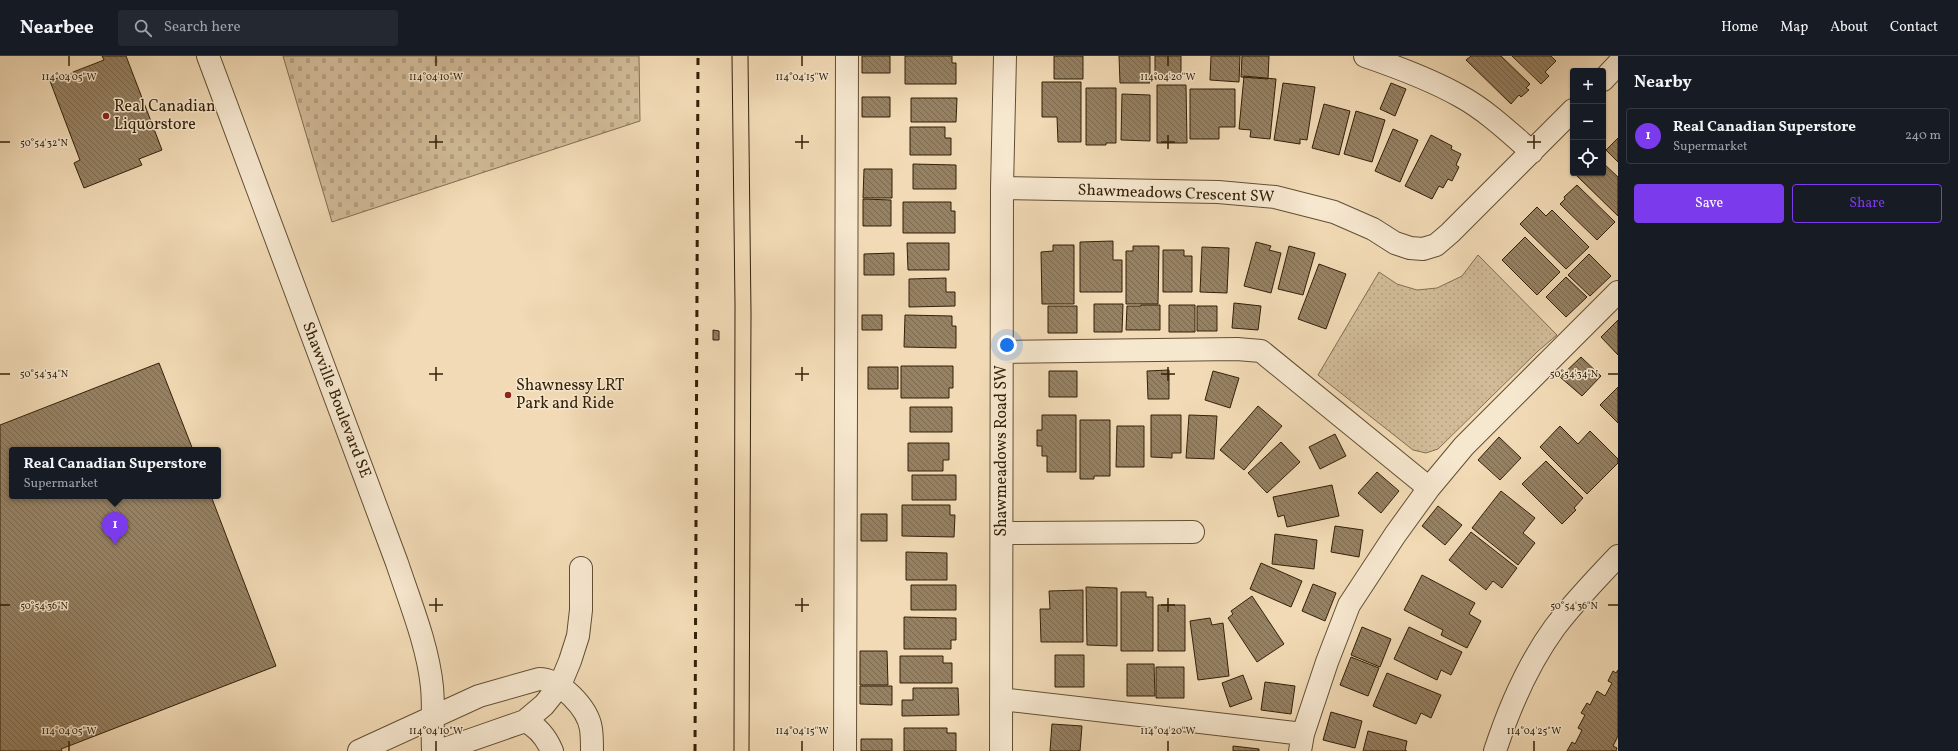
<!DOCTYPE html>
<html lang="en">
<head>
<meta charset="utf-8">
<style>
  :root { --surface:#171b24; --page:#242831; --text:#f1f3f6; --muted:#9ea1a6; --line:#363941; --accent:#7c3aed }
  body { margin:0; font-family:Vollkorn,serif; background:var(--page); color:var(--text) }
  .controls { position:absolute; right:12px; top:12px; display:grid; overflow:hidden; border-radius:4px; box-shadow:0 1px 3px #0004 }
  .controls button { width:36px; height:36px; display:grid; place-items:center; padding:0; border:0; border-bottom:1px solid var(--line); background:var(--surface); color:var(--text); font:20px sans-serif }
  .you { position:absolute; left:1007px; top:289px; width:14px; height:14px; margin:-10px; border:3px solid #fff; border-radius:50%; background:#1a73e8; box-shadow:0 0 0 6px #1a73e833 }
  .badge { display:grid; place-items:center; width:26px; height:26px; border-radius:50%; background:var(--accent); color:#fff; font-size:13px; font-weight:700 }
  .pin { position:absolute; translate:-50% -33px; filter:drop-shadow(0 1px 2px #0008) }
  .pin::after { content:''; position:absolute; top:21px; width:14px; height:12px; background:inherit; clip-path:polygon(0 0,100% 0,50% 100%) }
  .popup { position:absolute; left:9px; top:391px; width:212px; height:52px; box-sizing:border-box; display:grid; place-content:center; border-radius:4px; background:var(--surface); filter:drop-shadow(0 1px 3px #0005); font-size:13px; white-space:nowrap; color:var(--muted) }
  .popup b { font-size:15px; color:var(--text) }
  .popup::after { content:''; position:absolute; left:50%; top:100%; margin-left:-8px; border:8px solid transparent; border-top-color:var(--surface) }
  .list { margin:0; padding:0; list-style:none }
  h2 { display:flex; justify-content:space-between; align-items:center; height:52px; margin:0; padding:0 16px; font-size:17px }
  h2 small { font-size:13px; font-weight:400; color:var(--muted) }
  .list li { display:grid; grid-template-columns:26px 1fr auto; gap:12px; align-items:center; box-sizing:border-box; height:56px; margin:0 8px 8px; padding:0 8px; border:1px solid var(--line); border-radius:4px }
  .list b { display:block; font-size:15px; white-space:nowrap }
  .list p { margin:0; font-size:13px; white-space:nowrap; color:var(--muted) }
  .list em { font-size:13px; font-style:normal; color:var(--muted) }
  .actions { display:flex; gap:8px; padding:12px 16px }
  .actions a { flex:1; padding:9px 0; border:1px solid var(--accent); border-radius:4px; text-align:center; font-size:14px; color:var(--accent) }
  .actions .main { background:var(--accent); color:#fff }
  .icon { flex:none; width:22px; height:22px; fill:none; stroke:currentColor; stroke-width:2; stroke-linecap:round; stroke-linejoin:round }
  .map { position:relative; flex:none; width:1618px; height:695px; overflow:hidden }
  header { display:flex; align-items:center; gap:24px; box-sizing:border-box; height:56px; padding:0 20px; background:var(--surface); border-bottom:1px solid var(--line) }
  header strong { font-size:19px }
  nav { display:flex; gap:22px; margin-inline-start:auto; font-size:14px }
  .search { width:280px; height:36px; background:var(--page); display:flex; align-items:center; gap:10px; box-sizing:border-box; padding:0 14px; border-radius:4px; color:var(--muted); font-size:15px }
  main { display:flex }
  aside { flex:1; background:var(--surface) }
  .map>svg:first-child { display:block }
  .cemetery { fill:url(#cemetery-stones); stroke:#826e50 }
  .park { fill:url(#park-dots); stroke:#826e50 }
  .building { fill:url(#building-back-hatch); stroke:#332108 }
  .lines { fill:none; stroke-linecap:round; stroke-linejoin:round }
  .minor-casing { stroke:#624f33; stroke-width:24 }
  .minor { stroke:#f6e7cf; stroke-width:22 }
  .tram { stroke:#332108; stroke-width:1 }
  .rail { stroke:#332108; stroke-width:3; stroke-dasharray:7 7; stroke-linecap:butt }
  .ticks { fill:none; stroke:#332108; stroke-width:1.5 }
  .poi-dot { fill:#8f2418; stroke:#f6e7cf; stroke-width:1.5 }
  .labels { text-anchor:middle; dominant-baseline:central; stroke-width:3; stroke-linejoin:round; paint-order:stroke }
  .poi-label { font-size:16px; fill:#332108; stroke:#f6e7cf; text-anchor:start }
  .street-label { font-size:16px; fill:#332108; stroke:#f6e7cf }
  .ticks-label { font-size:10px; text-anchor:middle; fill:#332108; stroke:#f6e7cf; stroke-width:3; stroke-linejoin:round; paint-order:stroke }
</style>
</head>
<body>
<header>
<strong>Nearbee</strong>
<div class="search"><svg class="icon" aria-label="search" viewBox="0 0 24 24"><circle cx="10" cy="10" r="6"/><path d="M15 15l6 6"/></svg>Search here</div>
<nav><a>Home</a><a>Map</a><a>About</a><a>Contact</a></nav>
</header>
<main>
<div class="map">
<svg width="1618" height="695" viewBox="0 0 1618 695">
  <defs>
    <pattern id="cemetery-stones" width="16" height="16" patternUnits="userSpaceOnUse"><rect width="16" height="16" fill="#d1bb98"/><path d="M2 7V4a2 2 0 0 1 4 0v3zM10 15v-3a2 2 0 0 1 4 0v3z" fill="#b4a082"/></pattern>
    <pattern id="park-dots" width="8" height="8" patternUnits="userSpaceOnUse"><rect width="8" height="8" fill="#d1bb98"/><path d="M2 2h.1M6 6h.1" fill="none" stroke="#b4a082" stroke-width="1.8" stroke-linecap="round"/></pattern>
    <pattern id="building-back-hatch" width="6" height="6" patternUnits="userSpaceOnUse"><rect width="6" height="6" fill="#968162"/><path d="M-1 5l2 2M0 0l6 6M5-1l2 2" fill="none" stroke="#7b694f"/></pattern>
  </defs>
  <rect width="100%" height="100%" fill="#f1dab5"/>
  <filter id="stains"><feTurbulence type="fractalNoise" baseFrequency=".005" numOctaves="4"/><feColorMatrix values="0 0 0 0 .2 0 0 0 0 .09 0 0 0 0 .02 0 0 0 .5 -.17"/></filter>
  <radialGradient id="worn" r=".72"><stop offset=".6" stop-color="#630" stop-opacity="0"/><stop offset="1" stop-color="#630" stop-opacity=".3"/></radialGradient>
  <path class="cemetery" d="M 283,0 L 639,0 L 640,65 L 332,166 Z"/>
  <path class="park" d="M 1478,199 L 1557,279 L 1538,295 L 1438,393 L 1426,397 L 1413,394 L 1318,319 L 1379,216 L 1397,228 L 1417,234 L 1437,232 L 1462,220 Z"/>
  <path class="building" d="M 102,0 L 126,0 L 162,94 L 139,103 L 142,109 L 84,132 L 74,107 L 80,104 L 50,25 L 104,4 Z
    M 862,0 L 890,0 L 890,17 L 862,17 Z
    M 905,0 L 952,0 L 952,7 L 956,7 L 956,28 L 905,28 Z
    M 1054,0 L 1083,0 L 1083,23 L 1054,23 Z
    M 1119,0 L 1150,0 L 1150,27 L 1120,27 Z
    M 1155,0 L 1181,0 L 1181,23 L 1155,23 Z
    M 1211,0 L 1240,0 L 1239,26 L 1210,24 Z
    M 1242,0 L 1269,0 L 1268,23 L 1241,21 Z
    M 1471,0 L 1501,0 L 1530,28 L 1526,32 L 1529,34 L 1521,41 L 1519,39 L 1511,48 L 1466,4 Z
    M 1512,0 L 1551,0 L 1556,5 L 1545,16 L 1549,20 L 1541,28 Z
    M 1244,20 L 1276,23 L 1270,83 L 1250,81 L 1251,74 L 1239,73 Z
    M 1042,26 L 1081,26 L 1081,86 L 1058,86 L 1057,61 L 1042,61 Z
    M 1283,27 L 1315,31 L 1307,84 L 1300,83 L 1300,88 L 1274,84 Z
    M 1391,27 L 1406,33 L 1395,60 L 1380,53 Z
    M 1157,29 L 1186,29 L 1187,87 L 1157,87 Z
    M 1086,32 L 1116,32 L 1116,87 L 1106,87 L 1106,89 L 1086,89 Z
    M 1190,33 L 1235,33 L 1235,71 L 1219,71 L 1219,83 L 1190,83 Z
    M 1122,38 L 1150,39 L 1150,85 L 1121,84 Z
    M 862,41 L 890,41 L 890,61 L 862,61 Z
    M 911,42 L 957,42 L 956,66 L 911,66 Z
    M 1324,48 L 1350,55 L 1339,99 L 1312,92 Z
    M 1356,55 L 1385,64 L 1372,106 L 1344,98 Z
    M 910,71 L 945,71 L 945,82 L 951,82 L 951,99 L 910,99 Z
    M 1393,73 L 1418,84 L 1400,126 L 1375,115 Z
    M 1431,79 L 1452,90 L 1451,93 L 1461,98 L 1456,109 L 1459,111 L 1452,125 L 1448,123 L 1443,132 L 1439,130 L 1432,143 L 1405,130 Z
    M 1618,82 L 1618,106 L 1606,94 Z
    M 1603,107 L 1618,121 L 1618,160 L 1576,119 L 1578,117 L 1603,117 Z
    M 913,108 L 956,109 L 956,133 L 913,133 Z
    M 864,113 L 892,113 L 892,142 L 863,142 Z
    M 1577,129 L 1615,166 L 1597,184 L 1560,148 L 1565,143 L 1564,141 Z
    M 863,143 L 891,144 L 891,170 L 863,170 Z
    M 903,146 L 951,146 L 951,155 L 955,155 L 955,177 L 903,177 Z
    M 1537,151 L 1546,160 L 1552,154 L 1589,191 L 1566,213 L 1520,168 Z
    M 1525,181 L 1560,216 L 1537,239 L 1502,204 Z
    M 1113,185 L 1113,204 L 1122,204 L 1122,236 L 1080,236 L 1080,186 Z
    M 1256,186 L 1271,190 L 1269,194 L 1281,197 L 1271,237 L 1244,230 Z
    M 907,187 L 949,187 L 949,214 L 908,214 Z
    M 1053,189 L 1074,189 L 1074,248 L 1042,248 L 1041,196 L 1053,195 Z
    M 1133,190 L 1159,190 L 1158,248 L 1126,248 L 1126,195 L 1133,195 Z
    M 1289,190 L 1315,197 L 1303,239 L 1278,233 Z
    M 1202,191 L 1229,192 L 1227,237 L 1200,236 Z
    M 1163,194 L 1184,194 L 1184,200 L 1192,200 L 1192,236 L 1163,236 Z
    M 894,197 L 894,219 L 864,219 L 864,198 Z
    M 1589,198 L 1611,220 L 1590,240 L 1568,219 Z
    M 1319,208 L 1346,218 L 1326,273 L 1298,263 Z
    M 1566,221 L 1587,241 L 1566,261 L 1546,241 Z
    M 946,222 L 946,236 L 955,236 L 955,250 L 909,251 L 909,223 Z
    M 1234,247 L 1261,250 L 1258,274 L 1232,272 Z
    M 1094,248 L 1123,248 L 1122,276 L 1094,276 Z
    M 1141,249 L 1160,249 L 1160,274 L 1126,274 L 1127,250 L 1141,250 Z
    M 1169,249 L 1195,249 L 1195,276 L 1169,276 Z
    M 1048,250 L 1077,250 L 1077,277 L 1048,277 Z
    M 1197,250 L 1217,250 L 1217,275 L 1197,275 Z
    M 862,259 L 882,259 L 882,274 L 862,274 Z
    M 905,259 L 952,260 L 952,270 L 956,270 L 956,292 L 904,291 Z
    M 1618,264 L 1618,299 L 1601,281 Z
    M 713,274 L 719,275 L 719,284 L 713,284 Z
    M 1581,301 L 1601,320 L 1582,340 L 1560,321 Z
    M 159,307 L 193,394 L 12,394 L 12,440 L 211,440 L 276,610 L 61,693 L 62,695 L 0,695 L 0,369 Z
    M 901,310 L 953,310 L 953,332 L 949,332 L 949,342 L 901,342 Z
    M 868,311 L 898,311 L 898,333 L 868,333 Z
    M 1169,314 L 1169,343 L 1148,343 L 1147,315 Z
    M 1049,315 L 1077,315 L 1077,341 L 1049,341 Z
    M 1213,315 L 1239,322 L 1230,352 L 1205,344 Z
    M 1618,331 L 1618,367 L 1600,349 Z
    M 1258,350 L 1282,370 L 1244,414 L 1220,394 Z
    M 910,351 L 952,351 L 952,376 L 910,376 Z
    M 1042,359 L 1076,359 L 1076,416 L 1047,416 L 1047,400 L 1042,400 L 1042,390 L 1037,390 L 1037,374 L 1042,374 Z
    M 1151,359 L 1181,359 L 1181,397 L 1172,397 L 1172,402 L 1151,401 Z
    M 1189,359 L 1217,360 L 1214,403 L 1186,402 Z
    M 1080,364 L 1110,364 L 1110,420 L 1094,420 L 1094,423 L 1080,423 Z
    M 1117,370 L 1144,370 L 1144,411 L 1116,411 Z
    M 1560,370 L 1578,388 L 1590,375 L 1618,403 L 1618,407 L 1587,438 L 1540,391 Z
    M 1335,378 L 1346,400 L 1320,413 L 1309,391 Z
    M 1499,381 L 1521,402 L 1500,424 L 1478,404 Z
    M 1281,386 L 1300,406 L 1267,437 L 1248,417 Z
    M 908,387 L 949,387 L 949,404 L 943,404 L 943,415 L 908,415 Z
    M 1546,405 L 1583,442 L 1574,452 L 1576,454 L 1562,468 L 1522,428 Z
    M 1377,416 L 1399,435 L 1381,457 L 1358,437 Z
    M 912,419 L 956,419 L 956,444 L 912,444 Z
    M 1332,429 L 1339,460 L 1287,471 L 1284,459 L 1278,461 L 1273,441 Z
    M 1501,435 L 1535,462 L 1523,477 L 1535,487 L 1518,509 L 1472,472 Z
    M 902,449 L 950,449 L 950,459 L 955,459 L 954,481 L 902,480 Z
    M 1438,450 L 1462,469 L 1445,489 L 1422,470 Z
    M 861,458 L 887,458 L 887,485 L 861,485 Z
    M 1335,470 L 1363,474 L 1359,501 L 1331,496 Z
    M 1471,476 L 1517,512 L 1502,532 L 1493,525 L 1486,534 L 1449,504 Z
    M 1275,478 L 1317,484 L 1314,513 L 1272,508 Z
    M 906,496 L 947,497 L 947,524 L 906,524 Z
    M 1261,507 L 1302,525 L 1291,551 L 1250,533 Z
    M 1422,519 L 1475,547 L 1469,558 L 1481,565 L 1467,592 L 1441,579 L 1443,574 L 1404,554 Z
    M 1313,528 L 1336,537 L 1325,565 L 1302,555 Z
    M 911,529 L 956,529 L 956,554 L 911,554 Z
    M 1086,531 L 1117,532 L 1117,590 L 1087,589 Z
    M 1083,534 L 1083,586 L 1041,586 L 1040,553 L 1050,553 L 1049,535 Z
    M 1121,536 L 1146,536 L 1146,541 L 1153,541 L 1153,595 L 1121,595 Z
    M 1252,540 L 1284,588 L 1257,606 L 1228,562 L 1233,558 L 1231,555 Z
    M 1158,549 L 1185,549 L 1185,595 L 1158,595 Z
    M 904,561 L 956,562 L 956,584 L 951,584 L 951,593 L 904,593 Z
    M 1210,562 L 1212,569 L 1223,567 L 1229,620 L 1198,624 L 1190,565 Z
    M 1362,571 L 1391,583 L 1380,611 L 1351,599 Z
    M 1409,571 L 1462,596 L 1451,619 L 1441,614 L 1437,624 L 1394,603 Z
    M 860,595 L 887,595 L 888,629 L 860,629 Z
    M 1055,599 L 1084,599 L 1084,631 L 1055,631 Z
    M 900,600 L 943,600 L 943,607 L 952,607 L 952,627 L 900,627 Z
    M 1351,601 L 1379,612 L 1368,640 L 1340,629 Z
    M 1127,608 L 1154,608 L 1155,640 L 1127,640 Z
    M 1156,611 L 1184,611 L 1184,642 L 1156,642 Z
    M 1618,614 L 1618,680 L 1613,690 L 1617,692 L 1616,695 L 1567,695 L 1572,686 L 1575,688 L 1582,674 L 1578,672 L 1585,659 L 1581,657 L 1587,647 L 1590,649 L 1597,635 L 1605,640 L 1612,627 L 1608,625 L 1613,615 L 1616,617 Z
    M 1387,617 L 1441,639 L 1431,662 L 1421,657 L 1416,668 L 1373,650 Z
    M 1243,619 L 1252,643 L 1230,651 L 1222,627 Z
    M 1265,626 L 1295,630 L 1291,658 L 1261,654 Z
    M 860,630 L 892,630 L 892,649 L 860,648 Z
    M 913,632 L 958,632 L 959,659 L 902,660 L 902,644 L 913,644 Z
    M 1331,656 L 1362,665 L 1355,692 L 1323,684 Z
    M 1052,668 L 1082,670 L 1080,695 L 1050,695 Z
    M 904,672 L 947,672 L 947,677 L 956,677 L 956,695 L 904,695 Z
    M 1368,675 L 1407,685 L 1405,695 L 1407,695 L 1363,695 Z
    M 861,683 L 892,683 L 892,695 L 861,695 Z
    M 1233,690 L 1259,693 L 1259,695 L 1233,695 Z"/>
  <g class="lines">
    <g class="minor-casing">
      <path id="minor" d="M 208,0 L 397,507 C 410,546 428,590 432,631 C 434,652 432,674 433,695
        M 1365,0 C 1397,11 1430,23 1460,40 C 1486,54 1510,77 1532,96
        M 1603,24 L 1618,8
        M 1002,132 L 1218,136 L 1275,141 L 1334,156 L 1373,173 L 1395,187 L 1410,192 L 1423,193 L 1436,189 L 1450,177 L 1573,54
        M 1003,296 L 1237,293 L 1261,295 L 1429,432
        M 1002,477 L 1193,476
        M 1001,643 L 1303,678
        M 525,665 C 538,671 546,681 552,695
        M 359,695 L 479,640 L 539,623 C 560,623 588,652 591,673 C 592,680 592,688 592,695
        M 439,695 L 525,665 L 544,649 L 560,629 L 570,605 L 578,580 L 581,554 L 581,512
        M 845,695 L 847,0
        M 1001,695 L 1002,132 L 1005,0
        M 1300,695 L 1303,678 L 1327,606 L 1349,549 L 1395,479 L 1429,432 L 1464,390 L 1618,236
        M 1495,695 C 1509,652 1528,608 1555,571 C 1574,546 1596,523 1618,500"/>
    </g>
    <use href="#minor" class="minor"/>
    <path class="tram" d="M 732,0 L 735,249 L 734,695
      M 748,0 L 751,258 L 749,695"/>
    <path class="rail" d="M 695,695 L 698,0"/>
  </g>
  <path class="ticks" d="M 69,0 L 69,10M 436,0 L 436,10M 802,0 L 802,10M 1168,0 L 1168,10M 436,79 L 436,93M 802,79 L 802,93M 1168,79 L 1168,93M 1534,79 L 1534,93M 0,86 L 10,86M 429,86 L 443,86M 795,86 L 809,86M 1161,86 L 1175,86M 1527,86 L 1541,86M 436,311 L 436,325M 802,311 L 802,325M 1168,311 L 1168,325M 0,318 L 10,318M 429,318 L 443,318M 795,318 L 809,318M 1161,318 L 1175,318M 1608,318 L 1618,318M 436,542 L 436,556M 802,542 L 802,556M 1168,542 L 1168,556M 0,549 L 10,549M 429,549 L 443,549M 795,549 L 809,549M 1161,549 L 1175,549M 1608,549 L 1618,549M 69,685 L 69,695M 436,685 L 436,695M 802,685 L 802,695M 1168,685 L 1168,695M 1534,685 L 1534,695"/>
  <g class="poi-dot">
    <circle cx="106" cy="60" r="4"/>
    <circle cx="508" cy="339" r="4"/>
  </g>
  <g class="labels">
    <g class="poi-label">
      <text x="114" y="51">Real Canadian<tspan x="114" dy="18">Liquorstore</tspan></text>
      <text x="516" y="330">Shawnessy LRT<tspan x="516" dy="18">Park and Ride</tspan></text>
    </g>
    <g class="street-label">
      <text transform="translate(1176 138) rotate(2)">Shawmeadows Crescent SW</text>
      <text transform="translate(336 344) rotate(69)">Shawville Boulevard SE</text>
      <text transform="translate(1002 395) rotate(-90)">Shawmeadows Road SW</text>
    </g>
  </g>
  <g class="ticks-label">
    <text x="69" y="24">114°04'05"W</text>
    <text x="436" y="24">114°04'10"W</text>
    <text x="802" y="24">114°04'15"W</text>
    <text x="1168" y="24">114°04'20"W</text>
    <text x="44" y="90">50°54'32"N</text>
    <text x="1574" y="321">50°54'34"N</text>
    <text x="44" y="321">50°54'34"N</text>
    <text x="1574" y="553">50°54'36"N</text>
    <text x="44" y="553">50°54'36"N</text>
    <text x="69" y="678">114°04'05"W</text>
    <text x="436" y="678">114°04'10"W</text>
    <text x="802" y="678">114°04'15"W</text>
    <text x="1168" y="678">114°04'20"W</text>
    <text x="1534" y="678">114°04'25"W</text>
  </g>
  <rect width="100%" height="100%" filter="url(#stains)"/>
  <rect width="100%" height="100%" fill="url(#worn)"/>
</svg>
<div class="controls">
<button>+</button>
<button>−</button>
<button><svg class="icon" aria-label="locate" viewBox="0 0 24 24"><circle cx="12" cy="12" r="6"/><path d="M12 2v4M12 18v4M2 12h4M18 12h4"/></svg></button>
</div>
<div class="you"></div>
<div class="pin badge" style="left:115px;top:489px">1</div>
<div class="popup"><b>Real Canadian Superstore</b>Supermarket</div>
</div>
<aside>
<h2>Nearby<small></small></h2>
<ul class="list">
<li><span class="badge">1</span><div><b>Real Canadian Superstore</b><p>Supermarket</p></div><em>240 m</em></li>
</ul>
<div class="actions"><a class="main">Save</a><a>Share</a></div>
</aside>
</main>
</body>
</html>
